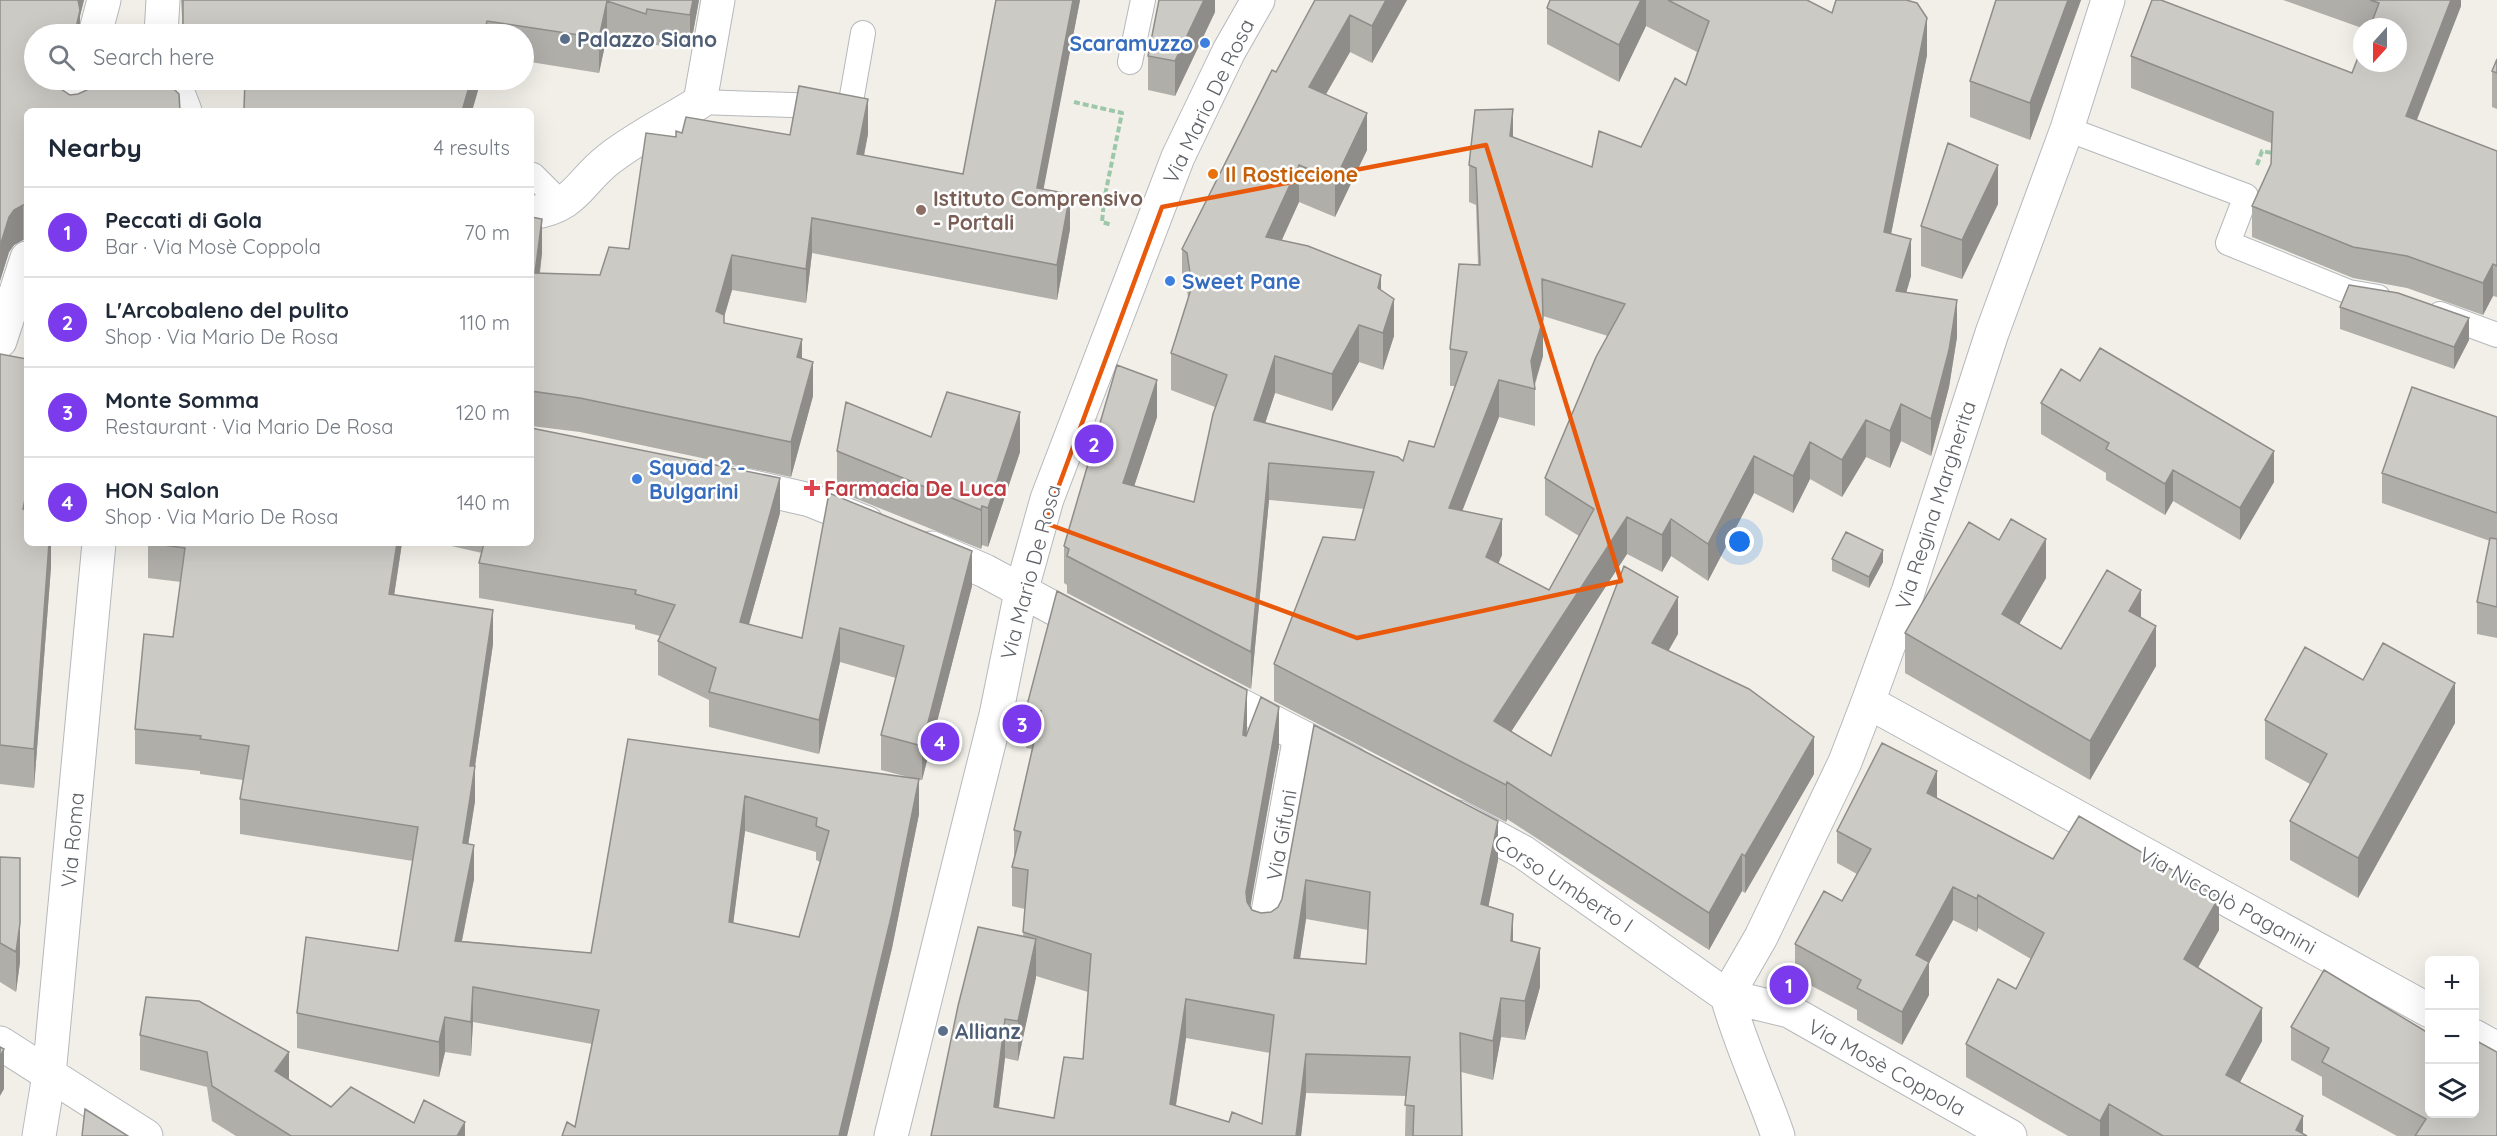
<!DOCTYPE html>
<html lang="en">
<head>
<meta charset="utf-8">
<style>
  :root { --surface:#fff; --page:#f2f2f3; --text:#1f2937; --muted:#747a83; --line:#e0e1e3; --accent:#7c3aed }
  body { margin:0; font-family:Quicksand,sans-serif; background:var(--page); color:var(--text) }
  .controls { position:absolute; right:18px; bottom:18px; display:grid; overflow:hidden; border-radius:9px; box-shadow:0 6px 24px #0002 }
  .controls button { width:54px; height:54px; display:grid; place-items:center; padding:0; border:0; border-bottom:2px solid var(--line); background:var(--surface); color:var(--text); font:30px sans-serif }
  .compass { position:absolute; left:2353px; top:18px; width:54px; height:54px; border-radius:50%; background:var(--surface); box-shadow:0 6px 24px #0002; rotate:201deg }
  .you { position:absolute; left:1740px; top:542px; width:21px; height:21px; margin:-15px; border:4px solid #fff; border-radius:50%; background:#1a73e8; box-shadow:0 0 0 9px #1a73e833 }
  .badge { display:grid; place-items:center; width:39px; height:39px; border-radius:50%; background:var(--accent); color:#fff; font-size:20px; font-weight:700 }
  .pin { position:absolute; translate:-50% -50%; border:3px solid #fff; box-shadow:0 2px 6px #0006 }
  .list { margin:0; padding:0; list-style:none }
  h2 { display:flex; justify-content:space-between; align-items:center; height:78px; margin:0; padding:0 24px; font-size:26px }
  h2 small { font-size:20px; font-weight:400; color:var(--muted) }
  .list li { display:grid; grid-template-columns:39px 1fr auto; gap:18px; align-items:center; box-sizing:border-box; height:90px; padding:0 24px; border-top:2px solid var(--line) }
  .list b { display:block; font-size:22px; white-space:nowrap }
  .list p { margin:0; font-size:20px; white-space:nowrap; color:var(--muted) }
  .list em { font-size:20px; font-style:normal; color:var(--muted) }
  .icon { flex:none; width:33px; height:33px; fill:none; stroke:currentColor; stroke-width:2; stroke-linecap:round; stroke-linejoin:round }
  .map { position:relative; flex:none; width:2497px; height:1136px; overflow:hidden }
  .search { position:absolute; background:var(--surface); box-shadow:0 6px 24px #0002; left:24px; top:24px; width:510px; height:66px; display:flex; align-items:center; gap:15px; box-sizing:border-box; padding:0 21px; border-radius:33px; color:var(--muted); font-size:22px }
  .panel { position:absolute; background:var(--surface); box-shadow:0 6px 24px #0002; left:24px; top:108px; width:510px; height:438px; border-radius:9px }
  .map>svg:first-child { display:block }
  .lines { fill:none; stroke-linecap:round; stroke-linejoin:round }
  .lane-casing { stroke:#b5b8bc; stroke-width:26 }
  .street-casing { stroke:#b5b8bc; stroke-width:35 }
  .secondary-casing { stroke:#b6babf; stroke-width:35 }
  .path { stroke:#9cc7a9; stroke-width:4; stroke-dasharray:6 3; stroke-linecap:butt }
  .lane { stroke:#fff; stroke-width:24 }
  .street { stroke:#fff; stroke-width:33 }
  .secondary { stroke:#fff; stroke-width:33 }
  .wall { fill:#afaea9; fill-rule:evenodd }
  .shaded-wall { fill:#8f8d8a }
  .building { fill:#cccac5; stroke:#8f8d8a; stroke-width:1.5; fill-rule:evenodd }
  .marked { fill:none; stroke:#e8590c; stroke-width:4.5; stroke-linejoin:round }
  .service-dot { fill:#5c6f8a; stroke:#fff; stroke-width:2 }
  .shop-dot { fill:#3f7fe0; stroke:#fff; stroke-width:2 }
  .food-dot { fill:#e8710a; stroke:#fff; stroke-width:2 }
  .education-dot { fill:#8d6e63; stroke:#fff; stroke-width:2 }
  .health-dot { fill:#e0444e; stroke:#fff; stroke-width:2 }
  .labels { text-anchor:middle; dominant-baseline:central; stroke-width:5; stroke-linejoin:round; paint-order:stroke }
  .service-label { font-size:21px; font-weight:bold; fill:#4e5e75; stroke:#fff; text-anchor:start }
  .shop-label { font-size:21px; font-weight:bold; fill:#366cbe; stroke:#fff; text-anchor:start }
  .street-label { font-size:21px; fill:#5f6368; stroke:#fff }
  .food-label { font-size:21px; font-weight:bold; fill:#c56008; stroke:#fff; text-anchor:start }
  .education-label { font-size:21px; font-weight:bold; fill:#785e54; stroke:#fff; text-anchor:start }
  .health-label { font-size:21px; font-weight:bold; fill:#be3a42; stroke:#fff; text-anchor:start }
</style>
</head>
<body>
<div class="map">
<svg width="2497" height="1136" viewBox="0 0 2497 1136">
  <rect width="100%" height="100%" fill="#f1efe8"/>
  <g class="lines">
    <g class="lane-casing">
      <path id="lane" d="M 1130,62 L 1143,0
        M 700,102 L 850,107 L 863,33
        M 2067,129 L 2246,196 L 2228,243 L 2349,292 L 2378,297
        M 533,175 L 561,203
        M 2440,314 L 2497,335"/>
    </g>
    <g class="street-casing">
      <path id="street" d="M 95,34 L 104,0
        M 161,34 L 163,0
        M 173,80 L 185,111
        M 74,111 L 82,80
        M 531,213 C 577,206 578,183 609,159 C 637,137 670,121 700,102 L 718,0
        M 0,341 L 27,258
        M 736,483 L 810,500 L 867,523
        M 932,548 L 985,571 L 1092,629
        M 1207,688 L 1351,762
        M 1868,702 L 2430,1011
        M 1458,817 L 1523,852 L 1727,996 C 1740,1044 1762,1089 1778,1136
        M 1264,934 L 1300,736
        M 2474,1036 L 2497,1049
        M 0,1043 L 146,1136
        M 49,1075 L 99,543
        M 891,1136 L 996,715 L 1021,592 L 1047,499 L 1178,157 L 1229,51 L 1258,0
        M 2010,1136 L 1789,1011 L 1727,996 L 1761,937 L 1845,762 L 1868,702 L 1908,592 L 1992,333 L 2067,129 L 2108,0"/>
    </g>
    <g class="secondary-casing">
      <path id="secondary" d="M 39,1136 L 49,1075"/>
    </g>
    <path class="path" d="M 1074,102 L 1122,113 L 1104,200 L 1102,222 L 1112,225
      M 2257,165 L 2262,151 L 2272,153"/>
    <use href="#lane" class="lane"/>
    <use href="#street" class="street"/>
    <use href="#secondary" class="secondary"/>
  </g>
  <path class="wall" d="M 0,0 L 84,0 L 80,16 L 80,34 L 34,80 L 63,80 L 60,89 L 70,95 L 78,94 L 166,80 L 27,111 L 27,240 L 23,240 L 14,245 L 9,252 L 0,281 Z
    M 181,0 L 699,0 L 690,49 L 647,44 L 646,49 L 607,36 L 599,73 L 524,61 L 524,34 L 183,34 Z
    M 1080,0 L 1043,189 L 1070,229 L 1057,300 L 812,253 L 806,303 L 732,290 L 724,316 L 724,323 L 802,358 L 813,396 L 791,477 L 580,432 L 531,426 L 531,217 L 542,253 L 540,273 L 600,275 L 629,249 L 676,137 L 682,133 L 790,135 L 868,134 L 864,156 L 963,174 Z
    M 1215,0 L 1215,12 L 1175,96 L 1148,90 L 1148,56 Z
    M 1315,0 L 1407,0 L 1372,63 L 1350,52 L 1326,94 L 1367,150 L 1335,217 L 1299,202 L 1282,240 L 1381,290 L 1394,336 L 1383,370 L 1359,362 L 1332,411 L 1275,393 L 1265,423 L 1403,461 L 1434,447 L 1455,386 L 1450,386 L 1450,349 L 1478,265 L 1476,205 L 1469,202 L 1469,165 L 1513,137 L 1592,167 L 1641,147 L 1686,85 L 1697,52 L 1646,26 L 1619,82 L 1547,44 L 1547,8 L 1550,0 L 1807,0 L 1832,13 L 1927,55 L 1891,234 L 1911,276 L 1906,293 L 1957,337 L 1949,387 L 1931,456 L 1901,441 L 1890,468 L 1866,457 L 1842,497 L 1810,479 L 1793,513 L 1754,493 L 1708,581 L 1671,556 L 1662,572 L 1627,554 L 1511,731 L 1551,756 L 1678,634 L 1668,650 L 1814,774 L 1745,893 L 1742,891 L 1709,950 L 1507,819 L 1506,822 L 1274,701 L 1274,664 L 1355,540 L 1364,509 L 1269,500 L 1251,689 L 1067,593 L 1067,585 L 1064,583 L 1064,546 L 1157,417 L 1134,486 L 1194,502 L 1215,407 L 1171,390 L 1171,353 L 1188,298 L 1187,290 L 1182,286 L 1182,249 ZM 1543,316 L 1608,336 L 1545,478 L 1545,515 L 1579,536 L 1549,590 L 1498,563 L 1502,555 L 1462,510 L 1499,417 L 1535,426 L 1535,385 L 1543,356 Z
    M 1996,0 L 2081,0 L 2030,140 L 1970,117 L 1970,81 Z
    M 2283,0 L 2461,0 L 2461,6 L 2417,120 L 2497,151 L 2497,297 L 2493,296 L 2483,315 L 2407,288 L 2353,278 L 2252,237 L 2252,206 L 2271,164 L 2271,143 L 2131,88 L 2131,56 L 2352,73 L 2398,27 L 2362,27 L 2362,28 Z
    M 2497,59 L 2497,109 L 2492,107 L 2492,71 Z
    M 192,80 L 481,80 L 472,111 L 227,111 L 244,109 L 245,88 L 195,85 Z
    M 1998,204 L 1962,279 L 1921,266 L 1921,226 Z
    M 27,284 L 27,320 L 26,320 Z
    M 2340,307 L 2469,340 L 2454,369 L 2340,329 Z
    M 0,354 L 27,543 L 51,543 L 51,567 L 34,788 L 0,784 Z
    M 2080,381 L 2274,482 L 2240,540 L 2173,501 L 2165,515 L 2106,480 L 2106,473 L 2041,434 L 2041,403 Z
    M 2497,417 L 2497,638 L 2477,634 L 2477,602 L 2490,541 L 2382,503 L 2382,473 Z
    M 931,437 L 1020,452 L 988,547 L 982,545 L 981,549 L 837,491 L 837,451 Z
    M 780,513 L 749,624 L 802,638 L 972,586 L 922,780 L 919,780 L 919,814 L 892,948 L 847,1136 L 562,1136 L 575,1127 L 592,1044 L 473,1022 L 471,1056 L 445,1052 L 439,1077 L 297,1048 L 297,1013 L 398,951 L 413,861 L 240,834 L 240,799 L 243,780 L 200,774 L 200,771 L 135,764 L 135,729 L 173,637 L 181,582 L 148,578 L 148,543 L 402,543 L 394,595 L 493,644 L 475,766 L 475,801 L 468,844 L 474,879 L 462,941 L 591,953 L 628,739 L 916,779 L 881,770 L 881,735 L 896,678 L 840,662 L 819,754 L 709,727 L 709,700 L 658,675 L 658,641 L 660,636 L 635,629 L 635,625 L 479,598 L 479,563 L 482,553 L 438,543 L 531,543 ZM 745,831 L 816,852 L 816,860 L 820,862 L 799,937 L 733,923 Z
    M 1832,559 L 1883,562 L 1869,588 L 1832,571 Z
    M 2046,578 L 2019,624 L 2061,649 L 2141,618 L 2156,666 L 2090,780 L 1905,673 L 1905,633 Z
    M 2363,680 L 2455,723 L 2358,898 L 2290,860 L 2290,821 L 2310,784 L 2265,759 L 2265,720 Z
    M 1026,709 L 1247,732 L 1279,746 L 1250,906 L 1252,910 L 1261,913 L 1271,912 L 1278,907 L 1282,899 L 1314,725 L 1498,860 L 1488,907 L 1513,941 L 1540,987 L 1525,1040 L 1501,1037 L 1493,1080 L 1461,1072 L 1462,1136 L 1405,1136 L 1406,1096 L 1306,1093 L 1301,1136 L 931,1136 L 1023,937 L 1025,909 L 1012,906 L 1012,867 L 1014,860 L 1014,830 L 1032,749 L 1026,748 ZM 1306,919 L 1368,930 L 1366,964 L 1300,959 ZM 1036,976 L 1088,992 L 1083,1059 L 1054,1118 L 999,1108 L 1005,1058 L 1018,1061 ZM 1186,1038 L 1270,1053 L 1262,1124 L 1229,1122 L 1176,1106 Z
    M 1937,798 L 2053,859 L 2219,930 L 2198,968 L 2262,1041 L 2240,1082 L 2303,1134 L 2307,1136 L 2068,1136 L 1966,1077 L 1966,1044 L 2016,989 L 2031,959 L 1978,928 L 1977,932 L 1953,920 L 1929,963 L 1929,995 L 1902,1045 L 1857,1020 L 1857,1010 L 1795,977 L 1795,944 L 1842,901 L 1857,874 L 1837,863 L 1837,831 Z
    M 0,857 L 20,962 L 16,992 L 0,982 Z
    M 2324,970 L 2430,1113 L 2497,1136 L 2397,1136 L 2322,1095 L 2322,1077 L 2291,1060 L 2291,1027 Z
    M 146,997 L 289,1080 L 331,1107 L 414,1123 L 465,1136 L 236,1136 L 212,1121 L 207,1087 L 140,1070 L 140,1035 Z"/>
  <path class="shaded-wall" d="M 77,0 L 84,0 L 80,16 L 80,34 L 67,34 Z
    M 693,0 L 699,0 L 690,49 L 690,15 Z
    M 1073,0 L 1080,0 L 1037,223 L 1037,188 Z
    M 1204,0 L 1215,0 L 1215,12 L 1175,96 L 1175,61 Z
    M 1386,0 L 1407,0 L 1372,63 L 1372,26 Z
    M 1641,0 L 1646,0 L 1646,26 L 1619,82 L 1619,45 Z
    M 2068,0 L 2081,0 L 2030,140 L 2030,103 Z
    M 2451,0 L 2461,0 L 2461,6 L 2406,147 L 2406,116 Z
    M 607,1 L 607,36 L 599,73 L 599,38 Z
    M 1350,15 L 1350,52 L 1309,124 L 1309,87 Z
    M 1927,18 L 1927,55 L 1884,269 L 1884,232 Z
    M 487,21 L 487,34 L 484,34 Z
    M 56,80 L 63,80 L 56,107 Z
    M 471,80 L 481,80 L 472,111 L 462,111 Z
    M 868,99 L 868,134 L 857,189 L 857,154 Z
    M 1513,109 L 1513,146 L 1510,136 Z
    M 1367,113 L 1367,150 L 1335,217 L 1335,180 Z
    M 1299,165 L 1299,202 L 1266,274 L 1266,237 Z
    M 1998,165 L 1998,204 L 1962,279 L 1962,240 Z
    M 1070,194 L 1070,229 L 1057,300 L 1057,265 Z
    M 23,205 L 23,240 L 14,245 L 9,252 L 0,281 L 0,246 L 9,217 L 14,210 Z
    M 812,218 L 812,253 L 806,303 L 806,269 Z
    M 542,219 L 542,253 L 535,308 L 535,273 Z
    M 1911,239 L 1911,276 L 1896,328 L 1896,291 Z
    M 732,255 L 732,290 L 716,345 L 716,311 Z
    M 2493,264 L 2493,296 L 2483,315 L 2483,283 Z
    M 1381,275 L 1381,312 L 1378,288 Z
    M 1394,299 L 1394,336 L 1383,370 L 1383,333 Z
    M 1957,300 L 1957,337 L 1949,387 L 1931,456 L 1931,419 Z
    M 2469,318 L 2469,340 L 2454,369 L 2454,347 Z
    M 1543,319 L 1543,356 L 1533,389 L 1531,361 Z
    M 1359,325 L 1359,362 L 1332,411 L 1332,374 Z
    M 802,339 L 802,374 L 797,357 Z
    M 1275,356 L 1275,393 L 1254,457 L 1254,420 Z
    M 813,362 L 813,396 L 791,477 L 791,442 Z
    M 1157,380 L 1157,417 L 1123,520 L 1123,483 Z
    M 1499,380 L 1499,417 L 1449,545 L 1449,508 Z
    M 1901,404 L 1901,441 L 1890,468 L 1890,431 Z
    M 1020,412 L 1020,452 L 988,547 L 988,508 Z
    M 1866,420 L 1866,457 L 1842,497 L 1842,460 Z
    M 1810,442 L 1810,479 L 1793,513 L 1793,476 Z
    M 2274,451 L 2274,482 L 2240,540 L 2240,508 Z
    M 1754,456 L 1754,493 L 1708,581 L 1708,544 Z
    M 1269,463 L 1269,500 L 1251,689 L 1251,652 Z
    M 2173,470 L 2173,501 L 2165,515 L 2165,484 Z
    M 780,478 L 780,513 L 740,656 L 740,622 Z
    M 27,490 L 27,529 L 23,509 Z
    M 982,506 L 982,545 L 981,549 L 981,510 Z
    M 1627,517 L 1627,554 L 1494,758 L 1494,721 Z
    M 1502,519 L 1502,555 L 1486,594 L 1486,557 Z
    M 1671,519 L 1671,556 L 1662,572 L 1662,535 Z
    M 2046,539 L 2046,578 L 2002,654 L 2002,614 Z
    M 49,543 L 51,543 L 51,567 L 34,788 L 34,749 Z
    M 397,543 L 402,543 L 389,629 L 389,594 Z
    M 1883,550 L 1883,562 L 1869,588 L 1869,577 Z
    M 972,551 L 972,586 L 922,780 L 922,746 Z
    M 2141,590 L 2141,629 L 2129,611 Z
    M 1678,597 L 1678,634 L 1652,680 L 1652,643 Z
    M 493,610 L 493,644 L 471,793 L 475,766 L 475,801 L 463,878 L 463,843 L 470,766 Z
    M 2156,626 L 2156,666 L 2090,780 L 2090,741 Z
    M 840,628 L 840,662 L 819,754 L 819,720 Z
    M 2455,683 L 2455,723 L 2358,898 L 2358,858 Z
    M 1247,690 L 1247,729 L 1243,774 L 1243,735 Z
    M 1279,707 L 1279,746 L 1246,931 L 1246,892 Z
    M 1814,737 L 1814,774 L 1745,893 L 1745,856 Z
    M 1937,771 L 1937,804 L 1927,793 Z
    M 919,779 L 919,814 L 892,948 L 847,1136 L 839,1136 Z
    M 1507,782 L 1507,819 L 1506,822 L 1506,785 Z
    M 745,796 L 745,831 L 729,957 L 729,922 Z
    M 1498,821 L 1498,860 L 1481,943 L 1481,904 Z
    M 474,845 L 474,879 L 455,975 L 455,941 Z
    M 1742,854 L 1742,891 L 1709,950 L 1709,913 Z
    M 1306,880 L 1306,919 L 1294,997 L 1294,958 Z
    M 1953,887 L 1953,920 L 1929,963 L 1929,995 L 1902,1045 L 1902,1012 L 1916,955 Z
    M 1978,895 L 1978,928 L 1977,932 L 1977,899 Z
    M 2219,897 L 2219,930 L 2184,992 L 2184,959 Z
    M 1513,914 L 1513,953 L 1511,941 Z
    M 20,923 L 20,962 L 16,992 L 16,952 Z
    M 1036,939 L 1036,978 L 1018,1061 L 1018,1021 Z
    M 1540,948 L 1540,987 L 1525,1040 L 1525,1001 Z
    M 473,987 L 473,1022 L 471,1056 L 471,1022 Z
    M 1501,998 L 1501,1037 L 1493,1080 L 1493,1041 Z
    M 1186,999 L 1186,1038 L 1171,1136 L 1170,1104 Z
    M 2262,1008 L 2262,1041 L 2226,1108 L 2226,1075 Z
    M 445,1017 L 445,1052 L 439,1077 L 439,1042 Z
    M 1005,1019 L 1005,1058 L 995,1136 L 994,1107 Z
    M 4,1049 L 4,1089 L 0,1096 L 0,1057 Z
    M 289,1052 L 289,1087 L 275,1071 Z
    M 1306,1054 L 1306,1093 L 1301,1136 L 1296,1136 Z
    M 2109,1104 L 2109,1136 L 2100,1136 L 2100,1121 Z
    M 2303,1116 L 2303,1136 L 2296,1130 Z
    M 465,1122 L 465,1136 L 457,1136 Z"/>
  <path class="building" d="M 0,0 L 78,0 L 80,10 L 76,28 L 68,33 L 67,34 L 34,34 L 34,80 L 56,80 L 61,89 L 70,95 L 78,94 L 87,90 L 92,80 L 166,80 L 168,83 L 179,94 L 180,111 L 27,111 L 27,205 L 23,205 L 14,210 L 9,217 L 0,246 Z
    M 183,0 L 693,0 L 690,15 L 647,9 L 646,14 L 607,1 L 599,38 L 487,21 L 484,34 L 186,34 L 183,30 Z
    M 996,0 L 1073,0 L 1037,188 L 1070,194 L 1057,265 L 812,218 L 806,269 L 732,255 L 716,311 L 724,315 L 724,323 L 802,339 L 797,357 L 813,362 L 791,442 L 580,398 L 531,391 L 531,217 L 542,219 L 535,273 L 600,275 L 609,247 L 629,249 L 646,133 L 676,137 L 676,131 L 682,133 L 686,117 L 790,135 L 799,86 L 868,99 L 857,154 L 963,174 Z
    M 1159,0 L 1204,0 L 1175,61 L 1148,56 Z
    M 1315,0 L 1386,0 L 1372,26 L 1350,15 L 1309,87 L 1367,113 L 1335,180 L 1299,165 L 1266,237 L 1308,246 L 1381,275 L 1378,288 L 1394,299 L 1383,333 L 1359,325 L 1332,374 L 1275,356 L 1254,420 L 1398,457 L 1403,461 L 1409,441 L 1434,447 L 1467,352 L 1450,349 L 1459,264 L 1480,265 L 1476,168 L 1469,165 L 1475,110 L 1513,109 L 1510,136 L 1592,167 L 1599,131 L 1641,147 L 1675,78 L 1686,85 L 1709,21 L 1668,0 L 1807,0 L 1832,13 L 1836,0 L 1906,0 L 1917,3 L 1927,18 L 1884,232 L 1911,239 L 1896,291 L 1957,300 L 1949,350 L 1931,419 L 1901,404 L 1890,431 L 1866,420 L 1842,460 L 1810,442 L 1793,476 L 1754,456 L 1708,544 L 1671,519 L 1662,535 L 1627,517 L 1494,721 L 1551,756 L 1624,566 L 1678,597 L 1652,643 L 1749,689 L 1814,737 L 1745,856 L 1742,854 L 1709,913 L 1507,782 L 1506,785 L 1274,664 L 1323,537 L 1355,540 L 1374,472 L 1269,463 L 1251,652 L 1067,556 L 1069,549 L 1064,546 L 1117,365 L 1157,380 L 1123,483 L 1194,502 L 1213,414 L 1227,375 L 1171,353 L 1192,286 L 1187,253 L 1182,249 L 1272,70 L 1276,72 ZM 1542,279 L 1625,304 L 1596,357 L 1545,478 L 1594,509 L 1549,590 L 1486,557 L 1502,519 L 1449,508 L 1499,380 L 1535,389 L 1531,361 L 1543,319 Z
    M 1550,0 L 1641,0 L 1619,45 L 1547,8 Z
    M 1996,0 L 2068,0 L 2030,103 L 1970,81 Z
    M 2152,0 L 2161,0 L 2352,73 L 2362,47 L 2362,63 L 2398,63 L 2398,27 L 2370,27 L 2379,3 L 2370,0 L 2451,0 L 2406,116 L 2497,151 L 2497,266 L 2493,264 L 2483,283 L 2407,256 L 2353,247 L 2252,206 L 2271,164 L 2273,112 L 2131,56 Z
    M 2497,59 L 2497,73 L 2492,71 Z
    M 245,80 L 471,80 L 462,111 L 227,111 L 244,109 Z
    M 1948,143 L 1998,165 L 1962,240 L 1921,226 Z
    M 2349,285 L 2398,293 L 2469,318 L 2454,347 L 2340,307 Z
    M 2100,348 L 2274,451 L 2240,508 L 2173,470 L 2165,484 L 2106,449 L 2109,443 L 2041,403 L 2061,369 L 2080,381 Z
    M 0,354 L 27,359 L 27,490 L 23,509 L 27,511 L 27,543 L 49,543 L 34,749 L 0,745 Z
    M 2412,387 L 2497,417 L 2497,513 L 2382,473 Z
    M 947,392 L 1020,412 L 988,508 L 982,506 L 981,510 L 837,451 L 846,402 L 931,437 Z
    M 531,428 L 780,478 L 740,622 L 802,638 L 829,493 L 972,551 L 922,746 L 881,735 L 904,646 L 840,628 L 819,720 L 709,692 L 716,668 L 658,641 L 675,605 L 635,594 L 636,590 L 479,563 L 484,543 L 531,543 Z
    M 2011,519 L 2046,539 L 2002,614 L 2061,649 L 2107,570 L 2141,590 L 2129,611 L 2156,626 L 2090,741 L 1905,633 L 1969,522 L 1999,540 Z
    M 1846,532 L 1883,550 L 1869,577 L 1832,559 Z
    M 2490,538 L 2497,539 L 2497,607 L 2477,602 Z
    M 148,543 L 397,543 L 389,594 L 493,610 L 470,766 L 475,766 L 463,843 L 474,845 L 455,941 L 591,953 L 628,739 L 919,779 L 892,913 L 839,1136 L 562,1136 L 567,1122 L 575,1127 L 599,1010 L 473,987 L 471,1022 L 445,1017 L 439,1042 L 297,1013 L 306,937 L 398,951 L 418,827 L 240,799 L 249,746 L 200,739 L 201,736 L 135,729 L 144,634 L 173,637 L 185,548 ZM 745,796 L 817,818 L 816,826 L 829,831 L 799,937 L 729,922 Z
    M 1057,591 L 1247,690 L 1243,735 L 1246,736 L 1261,697 L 1279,707 L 1246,892 L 1247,902 L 1252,910 L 1261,913 L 1271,912 L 1278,907 L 1282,899 L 1314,725 L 1498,821 L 1481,904 L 1513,914 L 1511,941 L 1540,948 L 1525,1001 L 1501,998 L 1493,1041 L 1460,1033 L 1462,1136 L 1413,1136 L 1414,1106 L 1405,1105 L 1410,1057 L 1306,1054 L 1296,1136 L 931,1136 L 958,1006 L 978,927 L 1036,939 L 1018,1021 L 1005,1019 L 994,1107 L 1054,1118 L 1064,1057 L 1083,1059 L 1091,954 L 1023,932 L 1028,870 L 1012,867 L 1021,832 L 1014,830 L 1041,711 L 1026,709 ZM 1306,880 L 1370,892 L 1366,964 L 1294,958 ZM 1186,999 L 1274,1015 L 1262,1124 L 1232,1112 L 1229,1122 L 1170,1104 Z
    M 2383,643 L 2455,683 L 2358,858 L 2290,821 L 2327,754 L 2265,720 L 2305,647 L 2363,680 Z
    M 1882,743 L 1937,771 L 1927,793 L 2053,859 L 2079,816 L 2219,897 L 2184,959 L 2262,1008 L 2226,1075 L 2303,1116 L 2296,1130 L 2307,1136 L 2163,1136 L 2109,1104 L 2100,1121 L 1966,1044 L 1998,979 L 2016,989 L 2044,933 L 1978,895 L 1977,899 L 1953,887 L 1916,955 L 1929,962 L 1902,1012 L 1857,988 L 1861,980 L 1795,944 L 1824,891 L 1842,901 L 1871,849 L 1837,831 Z
    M 0,857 L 20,858 L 20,923 L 16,952 L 0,943 Z
    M 2324,970 L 2430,1034 L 2430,1113 L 2475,1113 L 2475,1040 L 2497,1052 L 2497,1136 L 2415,1136 L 2426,1119 L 2322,1062 L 2329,1048 L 2291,1027 Z
    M 146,997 L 199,1001 L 289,1052 L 275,1071 L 331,1107 L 351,1087 L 414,1123 L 424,1100 L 465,1122 L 457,1136 L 291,1136 L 212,1086 L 207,1052 L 140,1035 Z
    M 0,1047 L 4,1049 L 0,1057 Z
    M 85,1109 L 128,1136 L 82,1136 Z"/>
  <path class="marked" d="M 1486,145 L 1621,581 L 1357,638 L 1045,523 L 1162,207 Z"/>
  <g class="service-dot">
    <circle cx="565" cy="39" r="6"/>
    <circle cx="943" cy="1031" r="6"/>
  </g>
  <g class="shop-dot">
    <circle cx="1205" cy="43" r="6"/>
    <circle cx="1170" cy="281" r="6"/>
    <circle cx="637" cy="479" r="6"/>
  </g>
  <circle class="food-dot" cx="1213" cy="174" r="6"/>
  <circle class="education-dot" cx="921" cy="210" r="6"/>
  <path class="health-dot" d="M809 479h6v6h6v6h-6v6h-6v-6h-6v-6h6z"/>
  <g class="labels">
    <g class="service-label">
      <text x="577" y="39">Palazzo Siano</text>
      <text x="955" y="1031">Allianz</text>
    </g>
    <g class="shop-label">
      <text x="1193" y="43" text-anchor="end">Scaramuzzo</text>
      <text x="1182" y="281">Sweet Pane</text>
      <text x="649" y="467">Squad 2 -<tspan x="649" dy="24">Bulgarini</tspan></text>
    </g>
    <g class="street-label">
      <text transform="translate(1208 101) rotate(-64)">Via Mario De Rosa</text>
      <text transform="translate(1935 505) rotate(-72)">Via Regina Margherita</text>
      <text transform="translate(1030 572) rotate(-75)">Via Mario De Rosa</text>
      <text transform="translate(1281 835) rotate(-80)">Via Gifuni</text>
      <text transform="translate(72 840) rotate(-85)">Via Roma</text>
      <text transform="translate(1564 883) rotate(33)">Corso Umberto I</text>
      <text transform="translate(2228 900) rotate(29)">Via Niccolò Paganini</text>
      <text transform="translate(1887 1067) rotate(29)">Via Mosè Coppola</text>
    </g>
    <g class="food-label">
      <text x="1225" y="174">Il Rosticcione</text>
    </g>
    <g class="education-label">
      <text x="933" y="198">Istituto Comprensivo<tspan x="933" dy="24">- Portali</tspan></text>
    </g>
    <g class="health-label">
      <text x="824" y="488">Farmacia De Luca</text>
    </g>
  </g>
</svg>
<div class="controls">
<button>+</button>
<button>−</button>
<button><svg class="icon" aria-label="layers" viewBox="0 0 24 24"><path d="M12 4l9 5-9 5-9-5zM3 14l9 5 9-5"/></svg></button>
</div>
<svg class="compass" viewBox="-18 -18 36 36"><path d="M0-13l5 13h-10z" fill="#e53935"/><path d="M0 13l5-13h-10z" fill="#747a83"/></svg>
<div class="you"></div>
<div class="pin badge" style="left:1789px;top:985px">1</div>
<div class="pin badge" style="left:1094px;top:444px">2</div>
<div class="pin badge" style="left:1022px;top:724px">3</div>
<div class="pin badge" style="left:940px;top:742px">4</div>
<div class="search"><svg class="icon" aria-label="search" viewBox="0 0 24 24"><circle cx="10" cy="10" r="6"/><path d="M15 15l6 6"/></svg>Search here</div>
<section class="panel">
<h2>Nearby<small>4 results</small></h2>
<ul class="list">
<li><span class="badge">1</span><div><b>Peccati di Gola</b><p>Bar · Via Mosè Coppola</p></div><em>70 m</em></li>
<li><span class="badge">2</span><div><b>L'Arcobaleno del pulito</b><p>Shop · Via Mario De Rosa</p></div><em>110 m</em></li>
<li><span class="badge">3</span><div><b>Monte Somma</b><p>Restaurant · Via Mario De Rosa</p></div><em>120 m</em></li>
<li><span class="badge">4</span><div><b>HON Salon</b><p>Shop · Via Mario De Rosa</p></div><em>140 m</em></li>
</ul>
</section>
</div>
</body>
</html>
